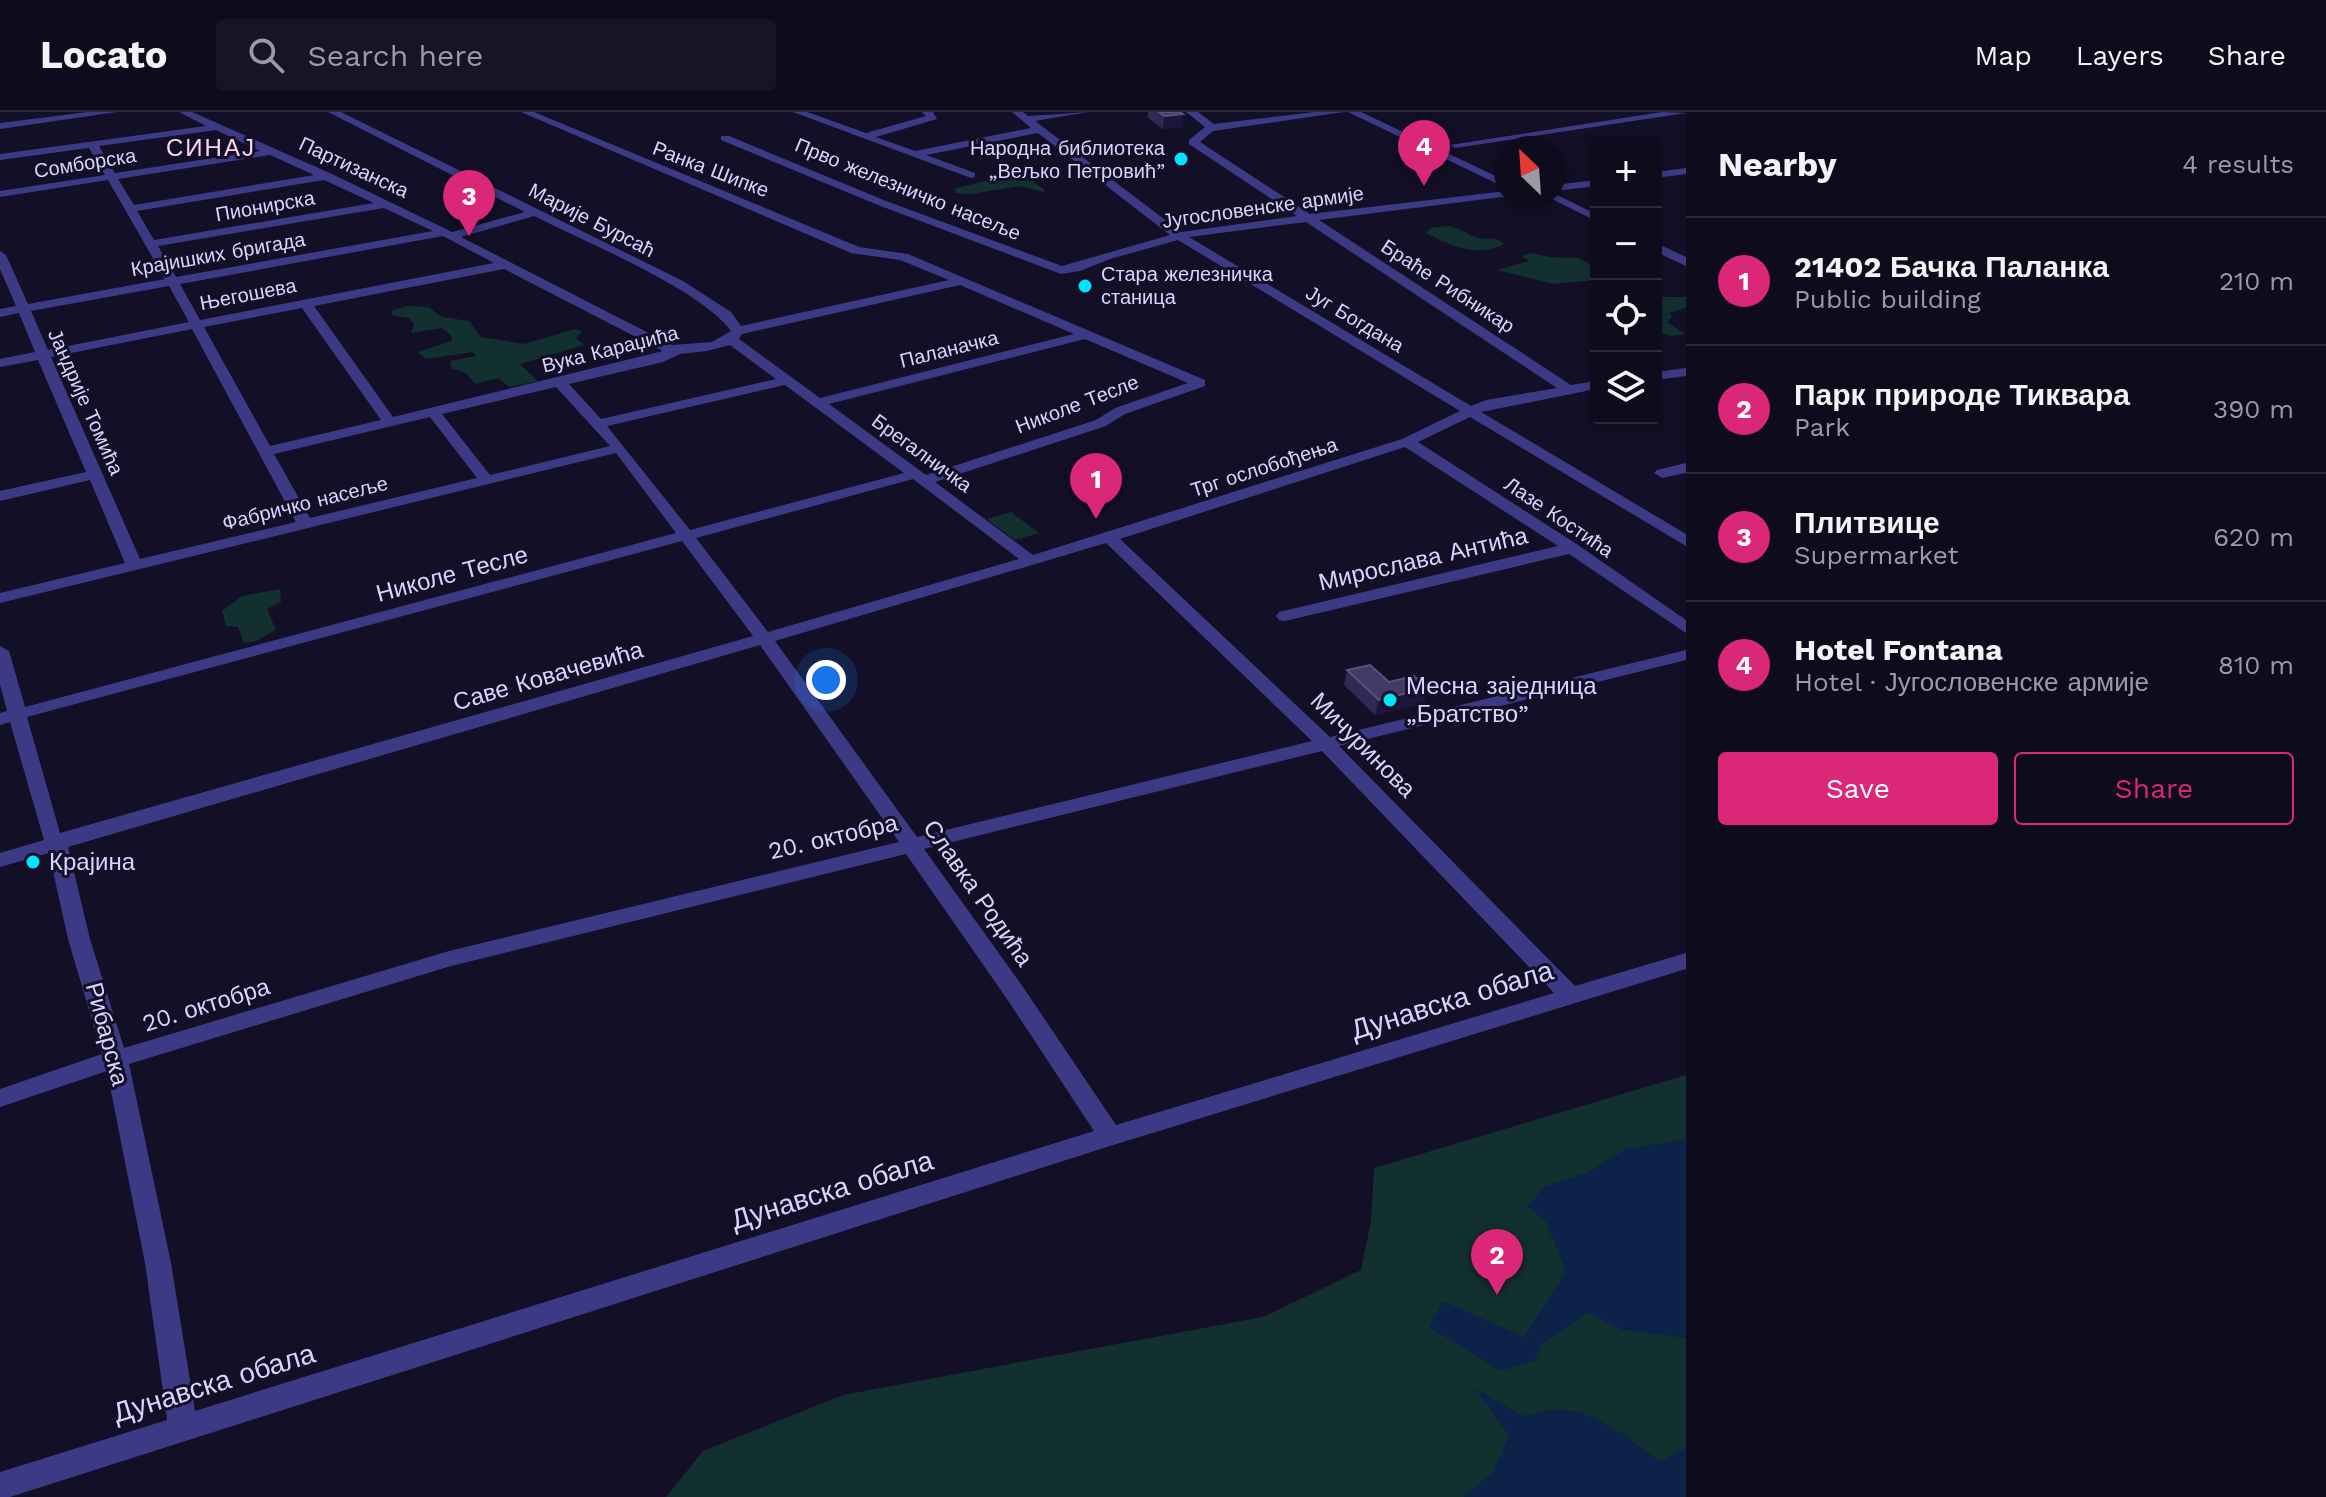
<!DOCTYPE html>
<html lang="en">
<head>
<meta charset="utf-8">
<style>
  :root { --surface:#0e0b1c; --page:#171425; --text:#f1f3f6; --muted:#9b9ba3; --line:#2e2b3b; --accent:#db2777 }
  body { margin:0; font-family:"Work Sans",sans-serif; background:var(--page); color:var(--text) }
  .controls { position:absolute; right:24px; top:24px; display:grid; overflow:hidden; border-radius:8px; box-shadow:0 4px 12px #0003 }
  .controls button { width:72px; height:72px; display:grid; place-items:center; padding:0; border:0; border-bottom:2px solid var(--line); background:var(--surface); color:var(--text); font:40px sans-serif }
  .compass { position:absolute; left:1494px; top:24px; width:72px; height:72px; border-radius:50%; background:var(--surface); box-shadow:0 4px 12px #0003; rotate:335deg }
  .you { position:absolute; left:826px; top:568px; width:28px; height:28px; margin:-20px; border:6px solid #fff; border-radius:50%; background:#1a73e8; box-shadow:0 0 0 12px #1a73e833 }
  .badge { display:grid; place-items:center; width:52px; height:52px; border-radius:50%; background:var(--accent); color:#fff; font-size:26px; font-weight:700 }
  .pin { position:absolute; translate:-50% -66px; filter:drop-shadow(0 2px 4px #0008) }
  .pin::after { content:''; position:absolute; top:42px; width:28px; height:24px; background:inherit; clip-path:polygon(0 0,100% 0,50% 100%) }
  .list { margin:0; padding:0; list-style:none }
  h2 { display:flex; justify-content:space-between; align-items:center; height:104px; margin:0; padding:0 32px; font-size:34px }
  h2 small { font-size:26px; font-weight:400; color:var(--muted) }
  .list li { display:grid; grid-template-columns:52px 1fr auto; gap:24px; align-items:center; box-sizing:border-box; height:128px; padding:0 32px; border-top:2px solid var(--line) }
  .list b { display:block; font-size:30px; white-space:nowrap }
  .list p { margin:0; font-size:26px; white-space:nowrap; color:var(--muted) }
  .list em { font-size:26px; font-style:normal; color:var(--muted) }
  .actions { display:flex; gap:16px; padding:24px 32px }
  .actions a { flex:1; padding:18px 0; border:2px solid var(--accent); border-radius:8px; text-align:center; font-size:28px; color:var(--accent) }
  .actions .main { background:var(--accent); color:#fff }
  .icon { flex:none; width:44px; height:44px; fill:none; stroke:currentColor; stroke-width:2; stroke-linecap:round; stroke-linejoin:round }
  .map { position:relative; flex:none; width:1686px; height:1385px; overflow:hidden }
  header { display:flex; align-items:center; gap:48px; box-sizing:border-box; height:112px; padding:0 40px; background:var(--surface); border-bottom:2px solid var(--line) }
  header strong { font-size:38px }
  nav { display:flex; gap:44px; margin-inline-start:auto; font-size:28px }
  .search { width:560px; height:72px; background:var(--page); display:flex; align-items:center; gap:20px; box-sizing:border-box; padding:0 28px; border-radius:8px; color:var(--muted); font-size:30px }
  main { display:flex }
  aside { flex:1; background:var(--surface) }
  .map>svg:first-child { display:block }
  .green { fill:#12302f }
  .water { fill:#0c2248 }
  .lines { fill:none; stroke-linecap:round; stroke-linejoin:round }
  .minor { fill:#3d3a85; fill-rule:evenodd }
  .wall { fill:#312854 }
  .shaded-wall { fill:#1d163a }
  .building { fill:#433a66; stroke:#5a527e; stroke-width:2 }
  .poi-dot { fill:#00e5ff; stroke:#130f26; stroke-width:3 }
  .labels { text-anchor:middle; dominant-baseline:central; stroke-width:6; stroke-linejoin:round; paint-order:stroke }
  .far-poi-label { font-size:20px; fill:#d9d4ff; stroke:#130f26; text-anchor:end }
  .far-street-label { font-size:20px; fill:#d9d4ff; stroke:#130f26 }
  .far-quarter-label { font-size:24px; letter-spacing:2px; fill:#ffd6f0; stroke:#130f26 }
  .street-label { font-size:24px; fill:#d9d4ff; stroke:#130f26 }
  .poi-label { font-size:24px; fill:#d9d4ff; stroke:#130f26; text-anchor:start }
  .near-street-label { font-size:28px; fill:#d9d4ff; stroke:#130f26 }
</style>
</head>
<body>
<header>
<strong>Locato</strong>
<div class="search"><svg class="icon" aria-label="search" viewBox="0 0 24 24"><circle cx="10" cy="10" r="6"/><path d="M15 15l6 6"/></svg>Search here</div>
<nav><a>Map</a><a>Layers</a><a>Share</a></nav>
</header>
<main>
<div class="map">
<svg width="1686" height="1385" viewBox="0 0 1686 1385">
  <rect width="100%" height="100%" fill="#130f26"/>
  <path class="green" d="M 1004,65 L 1036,66 L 1034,71 L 1044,77 L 1044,80 L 1019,74 L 971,82 L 955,81 L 956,76 Z
    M 1447,114 C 1460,115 1467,123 1479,126 C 1489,128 1496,124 1504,132 C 1478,146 1450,134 1426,121 L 1431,116 Z
    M 1530,141 L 1550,145 L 1578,146 L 1596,154 L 1596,168 L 1553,172 L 1497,158 L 1529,149 L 1522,144 Z
    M 1656,185 L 1686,185 L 1686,195 L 1670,201 L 1672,205 L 1667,210 L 1685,222 L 1670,224 L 1656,219 Z
    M 407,194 L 428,195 L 442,205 L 469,209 L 481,225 L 524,232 L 575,217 L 582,219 L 576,226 L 584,233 L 520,252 L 538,269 L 509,275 L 498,266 L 475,272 L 466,261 L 451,256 L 450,249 L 476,244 L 473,240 L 426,247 L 418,240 L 451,229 L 452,224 L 442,216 L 411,221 L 414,212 L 409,206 L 391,203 L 393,198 Z
    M 1011,400 L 1039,421 L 1015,428 L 987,407 Z
    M 280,477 L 281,490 L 267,497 L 276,518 L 254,530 L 244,531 L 238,515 L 226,514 L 222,499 L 242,484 Z
    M 1686,963 L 1686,1385 L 666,1385 L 703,1339 L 843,1283 L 1263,1205 L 1361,1158 L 1371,1109 L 1374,1056 Z"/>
  <path class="water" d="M 1686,1027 L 1686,1226 L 1622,1218 L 1588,1201 L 1542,1232 L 1534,1249 L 1501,1259 L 1429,1215 L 1443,1189 L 1524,1225 L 1566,1159 L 1545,1108 L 1528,1095 L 1543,1075 L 1588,1060 L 1626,1037 Z
    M 1475,1276 L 1523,1304 C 1535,1302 1549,1297 1561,1298 C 1598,1299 1632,1328 1660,1350 L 1686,1336 L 1686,1385 L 1463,1385 L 1492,1361 L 1509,1325 Z"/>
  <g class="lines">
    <path class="minor" d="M 88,0 L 117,0 L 0,17 L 0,11 Z
      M 179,0 L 192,0 L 332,62 L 452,120 L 525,100 L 328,0 L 341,0 L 683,169 L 731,200 L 741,214 L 949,168 L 900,148 L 851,141 L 521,0 L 534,0 L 859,135 L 908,142 L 1205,268 L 1205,274 L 1125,302 L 1106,314 L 935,370 L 1033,443 L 1402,327 L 1460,299 L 1178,128 L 1110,147 L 1080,159 L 1061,162 L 878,93 L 721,28 L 721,24 L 729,24 L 886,89 L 1062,154 L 1170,123 L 1038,21 L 926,43 L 975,61 L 975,65 L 971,66 L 793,0 L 807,0 L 866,21 L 926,4 L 922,0 L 933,0 L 937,7 L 876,25 L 915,39 L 1031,16 L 1012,0 L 1023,0 L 1028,4 L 1089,0 L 1035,9 L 1181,120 L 1297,104 L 1189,32 L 1189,28 L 1205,15 L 1186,0 L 1198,0 L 1214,12 L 1315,0 L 1344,0 L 1213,19 L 1200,30 L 1310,102 L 1506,79 L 1506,84 L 1510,84 L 1319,108 L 1571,273 L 1596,269 L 1596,277 L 1481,300 L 1686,422 L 1686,434 L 1470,305 L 1418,330 L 1578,433 L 1686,508 L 1686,521 L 1569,442 L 1285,509 L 1279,508 L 1276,504 L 1279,500 L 1558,434 L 1405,335 L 1120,427 L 1330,625 L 1686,538 L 1686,548 L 1339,634 L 1575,874 L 1686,841 L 1686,857 L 1110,1034 L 10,1385 L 0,1385 L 0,1360 L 167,1308 L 145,1151 L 107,959 L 0,995 L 0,977 L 102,942 L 68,827 L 49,741 L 0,755 L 0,741 L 44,728 L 10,610 L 0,613 L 0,601 L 7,599 L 0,572 L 0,534 L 9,539 L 25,595 L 676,421 L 616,341 L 0,491 L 0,481 L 125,451 L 90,368 L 0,389 L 0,379 L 86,360 L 38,248 L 0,255 L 0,247 L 35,240 L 19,201 L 0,205 L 0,197 L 16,194 L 0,157 L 0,139 L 6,143 L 28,192 L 165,167 L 108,68 L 0,85 L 0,79 L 105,63 L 89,36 L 0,48 L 0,42 L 206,14 ZM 216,18 L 260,39 L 115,61 L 99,34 ZM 270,43 L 314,63 L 134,93 L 118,67 ZM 324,68 L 374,91 L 154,128 L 137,99 ZM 384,96 L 433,119 L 176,165 L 158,134 ZM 534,104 C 585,130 699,176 731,219 L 712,230 L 672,233 L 461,125 ZM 1306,110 L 1557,276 L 1486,288 L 1471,294 L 1189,125 ZM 443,124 L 494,151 L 200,208 L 180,172 ZM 504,157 L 663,239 L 393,305 L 314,194 ZM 960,173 L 1074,222 L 820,286 L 739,227 L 742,222 ZM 169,174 L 189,210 L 48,238 L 31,199 ZM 302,196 L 381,308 L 270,334 L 204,215 ZM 192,217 L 296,410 L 140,447 L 51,245 ZM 1085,227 L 1188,271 L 1115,296 L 1096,308 L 926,363 L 829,292 ZM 730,233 L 776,267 L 601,307 L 569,272 L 663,250 L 680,242 L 707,239 ZM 785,273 L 904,361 L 690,418 L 607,314 ZM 556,275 L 610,334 L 490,363 L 442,302 ZM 430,305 L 477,366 L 310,406 L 274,342 ZM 913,367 L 1019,447 L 768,520 L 696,426 ZM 682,429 L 753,524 L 60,721 L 27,605 ZM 1106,431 L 1312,629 L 917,725 L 775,529 ZM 760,533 L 899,730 L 449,839 L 124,936 L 90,827 L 68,735 ZM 1322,639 L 1554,881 L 1116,1013 L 1023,875 L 924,737 ZM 906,742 L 1007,887 L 1094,1019 L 195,1299 L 171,1151 L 129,952 L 451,854 Z
      M 1348,0 L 1361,0 L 1506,69 L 1506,76 Z
      M 1662,0 L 1686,1 L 1455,36 L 1450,33 Z
      M 1686,56 L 1686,62 L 1656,66 L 1656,60 Z
      M 1596,68 L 1596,74 L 1554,79 L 1554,73 Z
      M 1555,82 L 1596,102 L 1596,109 L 1546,84 Z
      M 1656,131 L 1686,145 L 1686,154 L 1656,140 Z
      M 1686,256 L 1686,264 L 1656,268 L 1656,260 Z
      M 1686,351 L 1686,361 L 1662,366 L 1654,361 L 1657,358 Z"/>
  </g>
  <path class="wall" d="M 1148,0 L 1180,0 L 1183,2 L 1182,15 L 1163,17 L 1148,6 Z
    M 1347,558 L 1389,570 L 1428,576 L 1424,591 L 1375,603 L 1344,573 Z"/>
  <path class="shaded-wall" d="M 1183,2 L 1182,15 L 1163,17 L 1164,4 Z
    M 1428,576 L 1424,591 L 1375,603 L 1379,588 Z"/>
  <path class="building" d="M 1159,0 L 1180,0 L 1183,2 L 1164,4 Z
    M 1370,553 L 1389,570 L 1414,564 L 1428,576 L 1379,588 L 1347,558 Z"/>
  <g class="poi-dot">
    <circle cx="1181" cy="47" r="8"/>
    <circle cx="1085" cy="174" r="8"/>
    <circle cx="1390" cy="588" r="8"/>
    <circle cx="33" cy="750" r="8"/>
  </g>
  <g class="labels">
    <g class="far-poi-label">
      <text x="1165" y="36">Народна библиотека<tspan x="1165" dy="23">„Вељко Петровић”</tspan></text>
      <text x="1101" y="162" text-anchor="start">Стара железничка<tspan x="1101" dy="23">станица</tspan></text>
    </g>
    <g class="far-street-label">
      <text transform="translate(85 51) rotate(-9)">Сомборска</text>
      <text transform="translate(354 55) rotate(25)">Партизанска</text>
      <text transform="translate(711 57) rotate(21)">Ранка Шипке</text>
      <text transform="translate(908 77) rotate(22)">Прво железничко насеље</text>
      <text transform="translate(265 94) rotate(-10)">Пионирска</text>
      <text transform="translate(1263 95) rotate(-8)">Југословенске армије</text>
      <text transform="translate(592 108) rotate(27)">Марије Бурсаћ</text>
      <text transform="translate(218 142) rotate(-10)">Крајишких бригада</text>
      <text transform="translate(1448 174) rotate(33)">Браће Рибникар</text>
      <text transform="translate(248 182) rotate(-11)">Његошева</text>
      <text transform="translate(1355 207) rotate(31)">Југ Богдана</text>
      <text transform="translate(610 237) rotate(-14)">Вука Караџића</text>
      <text transform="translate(949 237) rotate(-14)">Паланачка</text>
      <text transform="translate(86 290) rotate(66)">Јандрије Томића</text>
      <text transform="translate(1077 292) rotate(-21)">Николе Тесле</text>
      <text transform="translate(922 341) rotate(36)">Брегалничка</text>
      <text transform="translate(1264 355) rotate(-18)">Трг ослобођења</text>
      <text transform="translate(305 391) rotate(-14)">Фабричко насеље</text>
      <text transform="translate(1559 405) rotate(34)">Лазе Костића</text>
    </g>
    <g class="far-quarter-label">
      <text x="211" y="36">СИНАЈ</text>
    </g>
    <g class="street-label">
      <text transform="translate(1423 447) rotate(-13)">Мирослава Антића</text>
      <text transform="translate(452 462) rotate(-15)">Николе Тесле</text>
      <text transform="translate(548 564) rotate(-16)">Саве Ковачевића</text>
      <text transform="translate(1363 633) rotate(45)">Мичуринова</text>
      <text transform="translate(833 725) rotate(-13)">20. октобра</text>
      <text transform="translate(978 781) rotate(55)">Славка Родића</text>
      <text transform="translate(206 893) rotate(-17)">20. октобра</text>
      <text transform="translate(107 922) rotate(75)">Рибарска</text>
    </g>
    <g class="poi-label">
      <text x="1406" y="574">Месна заједница<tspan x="1406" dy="28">„Братство”</tspan></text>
      <text x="49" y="750">Крајина</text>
    </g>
    <g class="near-street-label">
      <text transform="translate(1452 888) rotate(-17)">Дунавска обала</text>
      <text transform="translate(832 1078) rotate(-17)">Дунавска обала</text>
      <text transform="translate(214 1271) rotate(-17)">Дунавска обала</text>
    </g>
  </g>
</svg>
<div class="controls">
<button>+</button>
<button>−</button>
<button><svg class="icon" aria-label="locate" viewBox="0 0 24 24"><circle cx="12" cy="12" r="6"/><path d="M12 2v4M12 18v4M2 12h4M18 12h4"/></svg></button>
<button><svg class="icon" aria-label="layers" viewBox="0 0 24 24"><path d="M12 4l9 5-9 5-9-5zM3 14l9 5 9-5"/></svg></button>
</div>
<svg class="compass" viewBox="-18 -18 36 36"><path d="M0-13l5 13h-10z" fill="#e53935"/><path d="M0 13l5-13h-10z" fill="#9b9ba3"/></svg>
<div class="you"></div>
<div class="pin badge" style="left:1096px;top:407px">1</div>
<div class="pin badge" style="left:1497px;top:1183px">2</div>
<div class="pin badge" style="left:469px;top:124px">3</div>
<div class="pin badge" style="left:1424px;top:74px">4</div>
</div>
<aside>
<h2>Nearby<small>4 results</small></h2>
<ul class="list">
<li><span class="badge">1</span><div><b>21402 Бачка Паланка</b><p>Public building</p></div><em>210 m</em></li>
<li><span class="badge">2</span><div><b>Парк природе Тиквара</b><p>Park</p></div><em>390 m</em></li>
<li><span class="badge">3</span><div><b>Плитвице</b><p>Supermarket</p></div><em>620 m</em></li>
<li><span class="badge">4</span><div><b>Hotel Fontana</b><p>Hotel · Југословенске армије</p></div><em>810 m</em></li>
</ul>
<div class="actions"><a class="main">Save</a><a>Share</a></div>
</aside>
</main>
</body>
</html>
